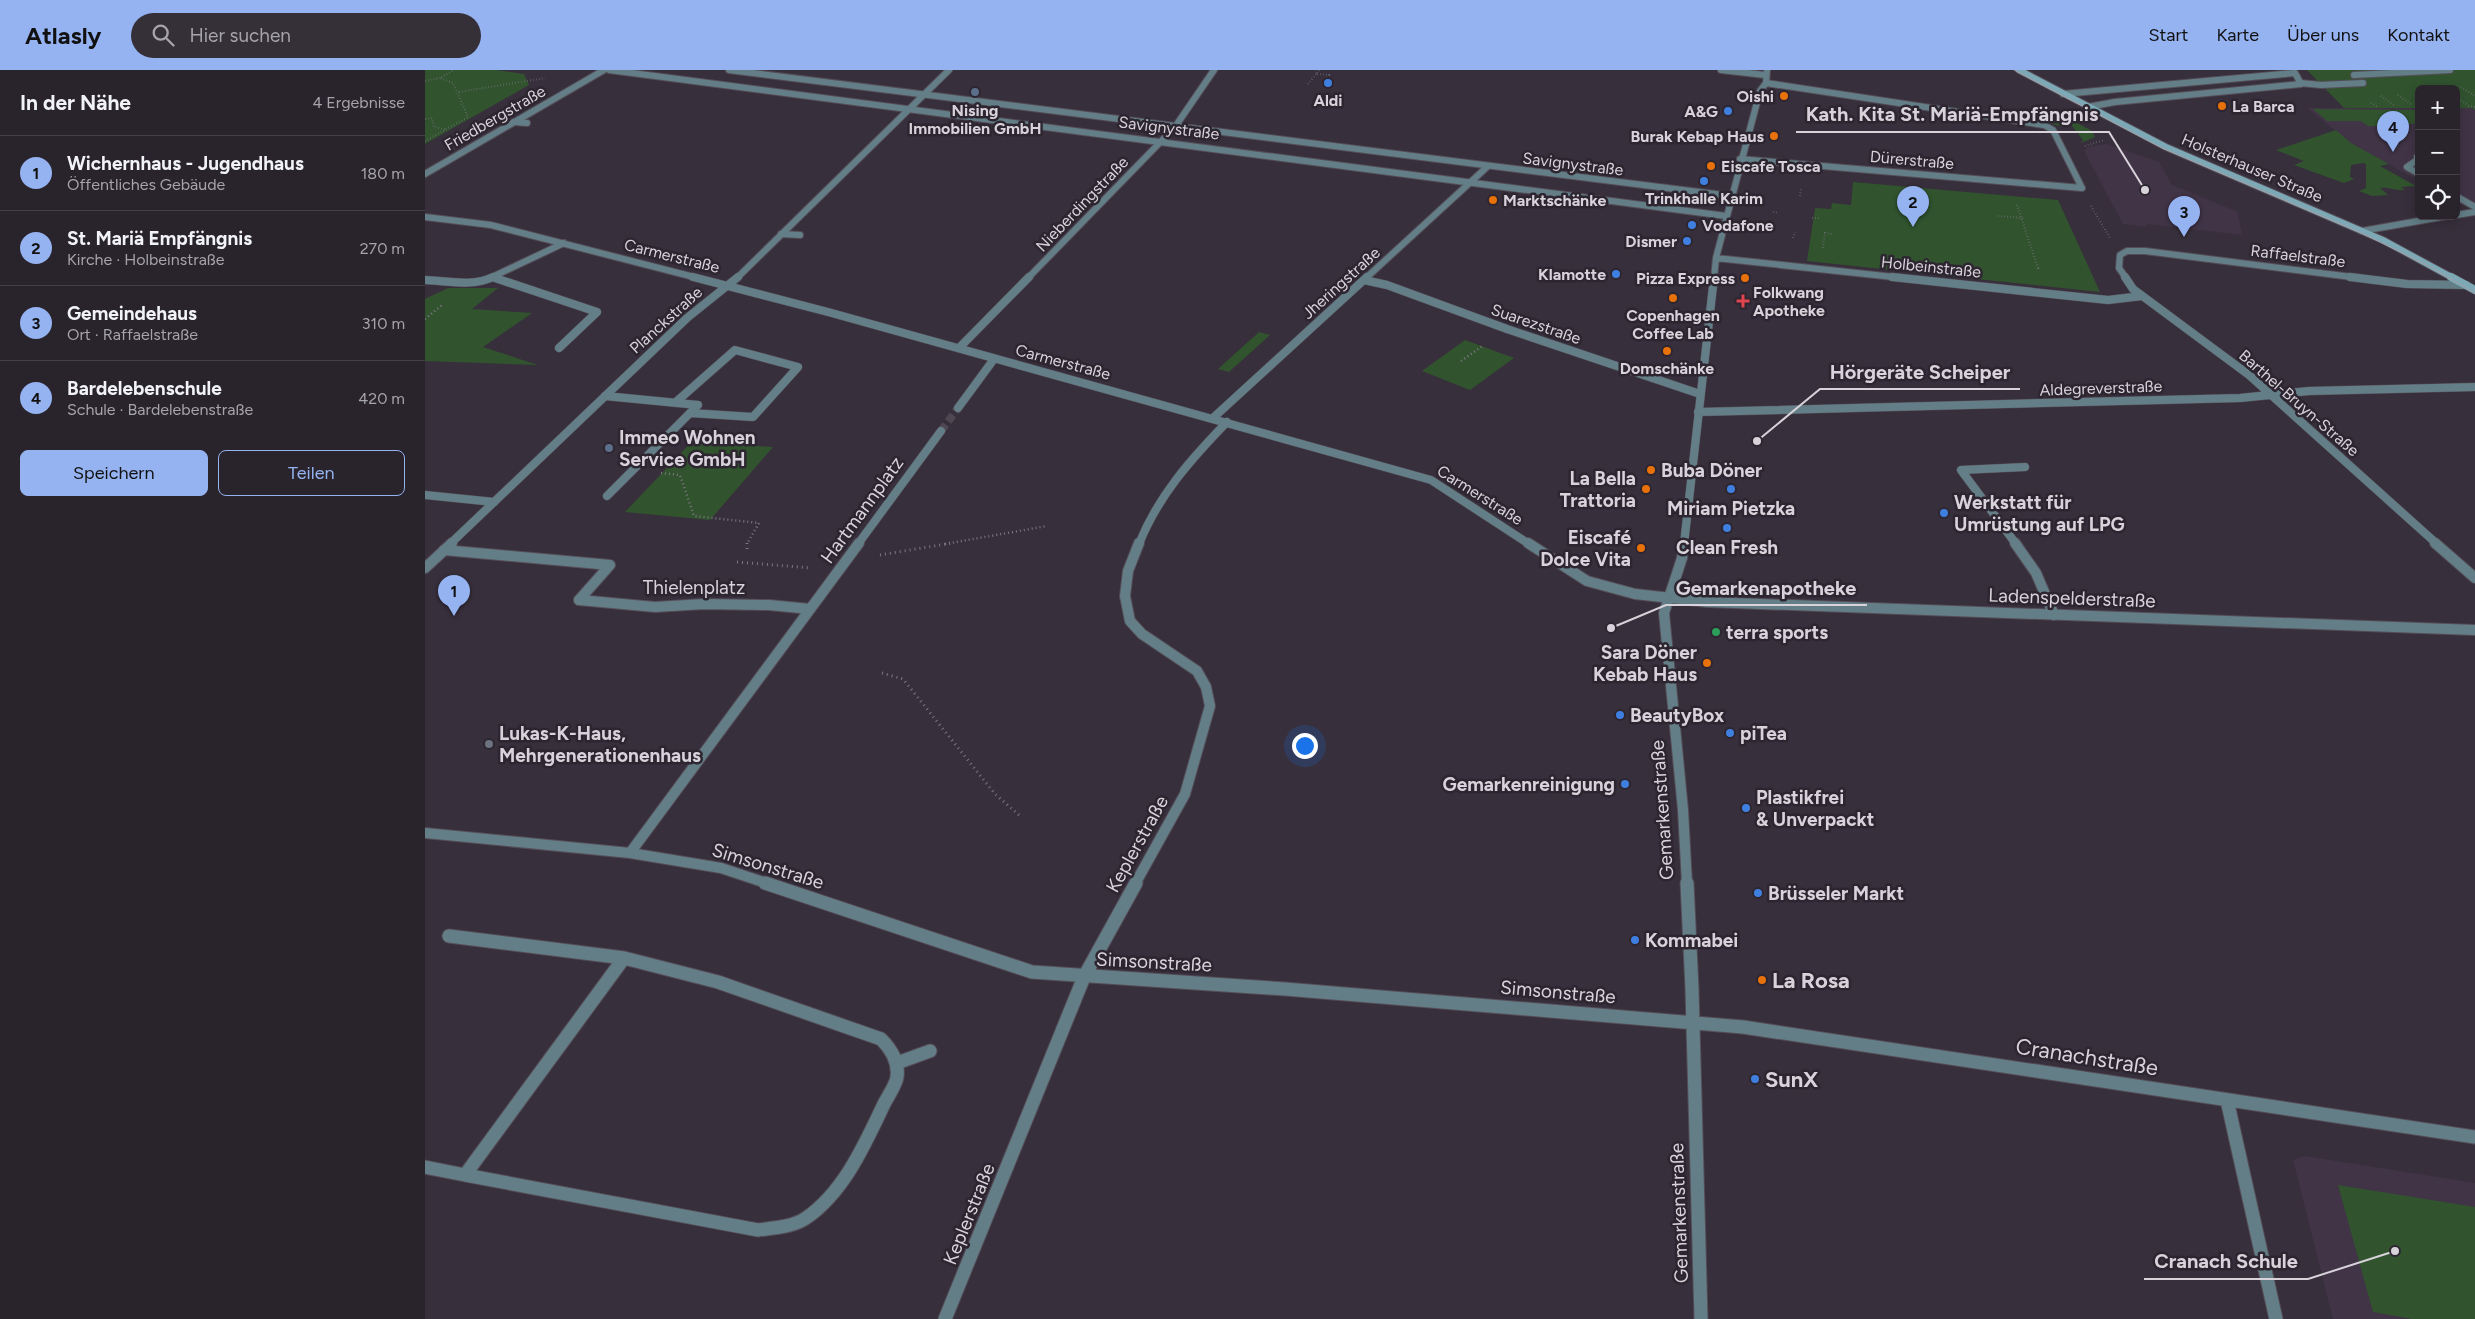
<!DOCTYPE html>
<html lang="de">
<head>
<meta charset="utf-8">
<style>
  :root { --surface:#29232c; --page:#352f38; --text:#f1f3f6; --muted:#a5a4a9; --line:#454048; --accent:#95b2f1 }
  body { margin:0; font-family:Figtree,sans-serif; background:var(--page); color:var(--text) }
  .controls { position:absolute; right:15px; top:15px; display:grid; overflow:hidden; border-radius:8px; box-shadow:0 2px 12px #0003 }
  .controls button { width:45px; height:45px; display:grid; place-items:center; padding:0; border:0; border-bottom:1px solid var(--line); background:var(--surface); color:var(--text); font:25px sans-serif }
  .you { position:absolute; left:879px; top:675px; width:18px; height:18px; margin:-12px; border:4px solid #fff; border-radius:50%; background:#1a73e8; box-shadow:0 0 0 8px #1a73e833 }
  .badge { display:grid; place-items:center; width:32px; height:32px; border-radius:50%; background:var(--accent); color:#111; font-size:16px; font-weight:700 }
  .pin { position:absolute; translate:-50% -41px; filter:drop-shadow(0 1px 2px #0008) }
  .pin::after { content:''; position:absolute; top:26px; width:18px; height:15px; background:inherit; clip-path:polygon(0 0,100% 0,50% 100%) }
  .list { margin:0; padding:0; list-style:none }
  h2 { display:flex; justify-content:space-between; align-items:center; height:65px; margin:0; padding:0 20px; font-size:21px }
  h2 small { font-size:16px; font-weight:400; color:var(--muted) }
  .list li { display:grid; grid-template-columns:32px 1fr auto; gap:15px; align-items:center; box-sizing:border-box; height:75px; padding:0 20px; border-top:1px solid var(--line) }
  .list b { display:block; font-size:19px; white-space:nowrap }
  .list p { margin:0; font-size:16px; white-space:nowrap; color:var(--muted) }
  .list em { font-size:16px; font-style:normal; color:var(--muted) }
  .actions { display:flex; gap:10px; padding:15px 20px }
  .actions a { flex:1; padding:11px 0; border:1px solid var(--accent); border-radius:8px; text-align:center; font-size:18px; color:var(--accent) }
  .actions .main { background:var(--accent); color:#111 }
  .icon { flex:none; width:28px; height:28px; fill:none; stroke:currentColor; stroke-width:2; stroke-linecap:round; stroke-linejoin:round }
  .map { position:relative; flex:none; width:2050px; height:1249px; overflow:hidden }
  header { display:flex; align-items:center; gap:30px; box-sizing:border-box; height:70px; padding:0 25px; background:var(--accent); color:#111 }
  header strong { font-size:24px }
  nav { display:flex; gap:28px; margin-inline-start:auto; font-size:18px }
  .search { width:350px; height:45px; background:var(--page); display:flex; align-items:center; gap:12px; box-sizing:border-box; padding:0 18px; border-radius:28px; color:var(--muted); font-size:19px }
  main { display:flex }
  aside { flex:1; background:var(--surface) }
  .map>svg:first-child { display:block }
  .built { fill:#403446 }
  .green { fill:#31542f }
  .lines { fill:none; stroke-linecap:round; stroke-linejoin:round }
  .street-tunnel { stroke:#4f4853; stroke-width:8; stroke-dasharray:8 4; stroke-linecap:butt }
  .lane-far3-casing { stroke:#544d58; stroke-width:8 }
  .lane-far2-casing { stroke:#544d58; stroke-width:9 }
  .lane-far1-casing { stroke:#544d58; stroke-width:12 }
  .lane-casing { stroke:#544d58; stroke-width:15 }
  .street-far3-casing { stroke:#544d58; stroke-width:8 }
  .street-far2-casing { stroke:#544d58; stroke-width:9 }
  .street-far1-casing { stroke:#544d58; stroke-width:12 }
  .street-casing { stroke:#544d58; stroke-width:15 }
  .secondary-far1-casing { stroke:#544d58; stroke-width:8 }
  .secondary-casing { stroke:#544d58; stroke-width:9 }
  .path-far2 { stroke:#7d7680; stroke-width:2; stroke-dasharray:0.5 2.5; stroke-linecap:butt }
  .path-far1 { stroke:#7d7680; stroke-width:2.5; stroke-dasharray:1 3; stroke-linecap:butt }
  .path { stroke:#7d7680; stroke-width:3; stroke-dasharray:1 4; stroke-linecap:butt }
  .lane-far3 { stroke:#637e86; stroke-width:6 }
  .lane-far2 { stroke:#637e86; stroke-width:8 }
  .lane-far1 { stroke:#637e86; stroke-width:10 }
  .lane { stroke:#637e86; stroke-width:13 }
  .street-far3 { stroke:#637e86; stroke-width:6 }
  .street-far2 { stroke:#637e86; stroke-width:8 }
  .street-far1 { stroke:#637e86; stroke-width:10 }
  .street { stroke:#637e86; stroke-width:13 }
  .secondary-far1 { stroke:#7ca9b5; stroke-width:6 }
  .secondary { stroke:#7ca9b5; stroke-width:8 }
  .tram { stroke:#a39da6; stroke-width:1 }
  .shop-dot { fill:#3f7fe0; stroke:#2d2631; stroke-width:2 }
  .service-dot { fill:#5c6f8a; stroke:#2d2631; stroke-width:2 }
  .food-dot { fill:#e8710a; stroke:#2d2631; stroke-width:2 }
  .health-dot { fill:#e0444e; stroke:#2d2631; stroke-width:2 }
  .leisure-dot { fill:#2e9e5b; stroke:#2d2631; stroke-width:2 }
  .worship-dot { fill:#6b7280; stroke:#2d2631; stroke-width:2 }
  .labels { text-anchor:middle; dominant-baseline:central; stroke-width:5; stroke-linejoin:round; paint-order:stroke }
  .far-poi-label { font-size:16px; font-weight:bold; fill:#d8d3db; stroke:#2d2631; text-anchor:end }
  .far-street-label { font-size:16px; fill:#d8d3db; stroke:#2d2631 }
  .poi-label { font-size:19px; font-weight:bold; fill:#d8d3db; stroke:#2d2631; text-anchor:start }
  .street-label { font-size:19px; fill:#d8d3db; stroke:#2d2631 }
  .near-poi-label { font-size:22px; font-weight:bold; fill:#d8d3db; stroke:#2d2631; text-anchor:start }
  .near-street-label { font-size:22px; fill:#d8d3db; stroke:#2d2631 }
  .leader { fill:none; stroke:#d8d3db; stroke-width:2 }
  .callout-dot { fill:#d8d3db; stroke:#2d2631; stroke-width:2 }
  .callout-label { font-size:20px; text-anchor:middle; font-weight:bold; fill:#d8d3db; stroke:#2d2631; stroke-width:5; stroke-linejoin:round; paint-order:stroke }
</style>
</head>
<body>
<header>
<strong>Atlasly</strong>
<div class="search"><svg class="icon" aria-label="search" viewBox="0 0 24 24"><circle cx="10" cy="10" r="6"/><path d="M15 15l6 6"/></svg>Hier suchen</div>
<nav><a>Start</a><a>Karte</a><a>Über uns</a><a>Kontakt</a></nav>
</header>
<main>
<aside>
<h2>In der Nähe<small>4 Ergebnisse</small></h2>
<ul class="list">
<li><span class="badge">1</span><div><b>Wichernhaus - Jugendhaus</b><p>Öffentliches Gebäude</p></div><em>180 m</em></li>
<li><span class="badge">2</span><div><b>St. Mariä Empfängnis</b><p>Kirche · Holbeinstraße</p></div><em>270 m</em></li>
<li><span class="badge">3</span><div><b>Gemeindehaus</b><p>Ort · Raffaelstraße</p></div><em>310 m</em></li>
<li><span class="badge">4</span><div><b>Bardelebenschule</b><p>Schule · Bardelebenstraße</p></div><em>420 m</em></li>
</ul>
<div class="actions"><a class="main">Speichern</a><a>Teilen</a></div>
</aside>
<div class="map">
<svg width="2050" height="1249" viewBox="0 0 2050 1249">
  <rect width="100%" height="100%" fill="#372f3b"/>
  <path class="built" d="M 1882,38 L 1994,38 L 1994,111 L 1926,73 Z
    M 2031,38 L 2048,38 L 2050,40 L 2050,132 L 2034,134 L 2031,132 Z
    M 1682,74 L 1734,92 L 1747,115 L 1813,142 L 1817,165 L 1722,154 L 1721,157 L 1698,154 L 1659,81 L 1663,77 Z
    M 1880,1086 L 2050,1113 L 2050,1249 L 1908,1249 L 1868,1090 Z"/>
  <path class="green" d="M 0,0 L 71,0 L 99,4 L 104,15 L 0,74 Z
    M 1882,0 L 2050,0 L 2050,40 L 2047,38 L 2031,38 L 2031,19 L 1994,19 L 1994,38 L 1919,38 Z
    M 1621,36 L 1667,61 L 1670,67 L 1656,73 L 1658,70 L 1644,52 L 1637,57 L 1616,50 Z
    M 1888,39 L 1994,40 L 1994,53 L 1969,56 L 1943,56 L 1936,51 L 1902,51 Z
    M 1911,60 L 1926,73 L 1964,94 L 1955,96 L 1991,116 L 1976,117 L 1980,120 C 1971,121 1964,117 1955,118 L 1963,125 L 1947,126 L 1934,121 L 1941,118 L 1941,94 L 1938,93 L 1926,95 L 1925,107 L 1929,109 L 1919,113 L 1869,95 L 1879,91 L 1851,80 Z
    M 1428,112 L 1633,130 L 1675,222 L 1382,191 L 1390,138 L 1406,139 L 1407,133 L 1426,135 Z
    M 23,218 L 73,218 L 47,239 L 107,243 L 58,277 L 113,295 L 0,291 L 0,229 Z
    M 834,262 L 845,265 L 804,302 L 793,299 Z
    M 1040,270 L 1089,288 L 1045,320 L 997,301 Z
    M 275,363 L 325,367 L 319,375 L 348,377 L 285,450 L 200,442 Z
    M 1913,1115 L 2050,1137 L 2050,1249 L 1987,1249 L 1948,1242 Z"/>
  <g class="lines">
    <path class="street-tunnel" d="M 516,361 L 533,338"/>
    <g class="lane-far3-casing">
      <path id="lane-far3" d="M 1929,5 L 2025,0
        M 1875,13 L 1896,15 L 1938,13
        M 89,52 L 102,53
        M 1992,87 L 1992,90 L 1982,97 L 1994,104
        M 2031,126 L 2050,137
        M 356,164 L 375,165"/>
    </g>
    <g class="lane-far2-casing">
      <path id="lane-far2" d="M 180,326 L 273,335 L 182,426
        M 251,332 L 310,280 L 373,297 L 328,347 L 265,343
        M 0,425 L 69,432
        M 1591,474 L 1536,400 L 1600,397"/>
    </g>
    <g class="lane-far1-casing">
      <path id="lane-far1" d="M 1590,473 L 1611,503 L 1629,545
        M 19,480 L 185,495 L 154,530"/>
    </g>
    <g class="lane-casing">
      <path id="lane" d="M 472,993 L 505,981
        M 0,1097 L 40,1105 L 199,888 L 24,866
        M 40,1105 L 333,1160 C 349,1158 368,1157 381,1148 C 419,1122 440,1074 459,1034 C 463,1026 471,1015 472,1007 C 474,992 466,979 456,969 L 293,912 L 199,888"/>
    </g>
    <g class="street-far3-casing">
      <path id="street-far3" d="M 184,0 L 1301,146
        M 304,0 L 1306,126
        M 1296,0 L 1340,5
        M 1341,13 L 1619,55 L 1628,60 L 1657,118
        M 1638,24 L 1870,3 L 1876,14 L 1690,32 L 1663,37
        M 1315,89 L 1657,118
        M 0,104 L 179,0
        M 2031,145 L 2050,142
        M 0,147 L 66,155 L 273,208
        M 1937,161 L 2022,146
        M 1291,188 L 1478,208
        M 65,208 L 139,173
        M 312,208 L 524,0
        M 603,208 L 750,57 L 789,0
        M 941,208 L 1062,97
        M 1289,208 L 1291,188 L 1335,21 L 1341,13 L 1342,0
        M 1701,208 L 1694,198 L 1695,185 L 1702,181 L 1720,181 L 1935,208"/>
    </g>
    <g class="street-far2-casing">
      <path id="street-far2" d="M 268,207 L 403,242 L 1006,410 L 1104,474
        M 1467,207 L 1683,230 L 1717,226
        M 1700,207 L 1708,219 L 1824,305 L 2012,474
        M 1925,207 L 1982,214 L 2041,215
        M 70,208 L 172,242 L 134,278
        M 0,210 C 23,211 47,217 68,207
        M 939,210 L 962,215 L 1082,259 L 1275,324
        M 534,278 L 604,207
        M 533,338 L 569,289
        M 1273,342 L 1815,328 L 1884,321 L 2050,317
        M 788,348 L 942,207
        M 25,474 L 262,248 L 313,207
        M 433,474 L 516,361
        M 714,474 C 733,426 766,389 802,352
        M 1259,474 L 1289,207"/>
    </g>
    <g class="street-far1-casing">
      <path id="street-far1" d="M 1103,473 L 1162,511 L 1210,524 L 1282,532 L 2050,560
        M 1259,473 L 1257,488 L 1239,543 L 1258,740 L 1262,814
        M 2010,473 L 2050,508
        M 0,498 L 27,473
        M 154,530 L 230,537 L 279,534 L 344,535 L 385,539
        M 0,763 L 205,783 L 296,798 L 344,814
        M 205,783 L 434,473
        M 710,814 L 760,724 L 785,636 L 781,617 L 772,601 L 717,564 L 705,551 L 700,526 L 703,501 L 714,473"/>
    </g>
    <g class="street-casing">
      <path id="street" d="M 340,813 L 607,902 L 860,919 L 1318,957 L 2050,1067
        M 1262,813 L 1267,919 L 1276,1249
        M 1802,1030 L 1851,1249
        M 520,1249 L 659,907 L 711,813"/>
    </g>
    <g class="secondary-far1-casing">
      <path id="secondary-far1" d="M 1594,0 L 1741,77 L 1958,170 L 2028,208"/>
    </g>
    <g class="secondary-casing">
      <path id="secondary" d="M 2026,207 L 2050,220"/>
    </g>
    <path class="path-far2" d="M 894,0 L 891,4 L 904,5 L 899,11
      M 0,11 L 15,8
      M 883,14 L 891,4
      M 2036,17 L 2050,26
      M 34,22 L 120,8
      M 1973,25 L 1987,35
      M 1956,26 L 1970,36
      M 2031,27 L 2044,36 L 2050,37
      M 1946,33 L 1953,37
      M 0,49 L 7,48 L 9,57 L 20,59
      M 0,71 L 43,47 L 28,13 L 15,8 L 29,0
      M 1660,76 L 1679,70
      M 1375,126 L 1376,119
      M 1592,135 L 1613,198 L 1611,197
      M 1666,136 L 1685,168
      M 1348,142 L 1353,143
      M 1573,146 L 1598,148
      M 1387,148 L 1394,148
      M 1368,168 L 1370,162
      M 1398,178 L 1400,163 L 1408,164"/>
    <path class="path-far1" d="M 0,249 L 17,235
      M 1036,291 L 1059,275
      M 236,403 L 255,405 L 269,446 L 334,453 L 322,474
      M 520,474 L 622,456"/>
    <path class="path" d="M 322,473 L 322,480
      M 455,485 L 527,473
      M 312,492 L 386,498
      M 457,603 L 478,609 L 570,724 L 594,745"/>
    <use href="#lane-far3" class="lane-far3"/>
    <use href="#lane-far2" class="lane-far2"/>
    <use href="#lane-far1" class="lane-far1"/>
    <use href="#lane" class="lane"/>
    <use href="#street-far3" class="street-far3"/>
    <use href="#street-far2" class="street-far2"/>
    <use href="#street-far1" class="street-far1"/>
    <use href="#street" class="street"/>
    <use href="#secondary-far1" class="secondary-far1"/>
    <use href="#secondary" class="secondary"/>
    <path class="tram" d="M 1589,0 L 1737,78 L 1932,161 L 2002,195 L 2050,223"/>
  </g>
  <g class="shop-dot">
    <circle cx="903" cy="13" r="5"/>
    <circle cx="1303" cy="41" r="5"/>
    <circle cx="1279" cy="111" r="5"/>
    <circle cx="1267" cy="155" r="5"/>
    <circle cx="1262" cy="171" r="5"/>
    <circle cx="1191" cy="204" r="5"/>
    <circle cx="1306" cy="419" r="5"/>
    <circle cx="1519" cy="443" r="5"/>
    <circle cx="1302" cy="458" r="5"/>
    <circle cx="1195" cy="645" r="5"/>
    <circle cx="1305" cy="663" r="5"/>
    <circle cx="1200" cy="714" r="5"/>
    <circle cx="1321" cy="738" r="5"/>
    <circle cx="1333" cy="823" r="5"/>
    <circle cx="1210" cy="870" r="5"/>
    <circle cx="1330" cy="1009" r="5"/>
  </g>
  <g class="service-dot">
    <circle cx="550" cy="22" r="5"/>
    <circle cx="184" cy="378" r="5"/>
  </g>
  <g class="food-dot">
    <circle cx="1359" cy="26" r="5"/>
    <circle cx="1797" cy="36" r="5"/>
    <circle cx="1349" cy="66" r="5"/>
    <circle cx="1286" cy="96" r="5"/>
    <circle cx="1068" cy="130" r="5"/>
    <circle cx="1320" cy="208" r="5"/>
    <circle cx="1248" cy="228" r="5"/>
    <circle cx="1242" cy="281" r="5"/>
    <circle cx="1226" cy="400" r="5"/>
    <circle cx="1221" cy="419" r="5"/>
    <circle cx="1216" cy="478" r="5"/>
    <circle cx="1282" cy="593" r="5"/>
    <circle cx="1337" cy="910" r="5"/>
  </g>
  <path class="health-dot" d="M1315.5 223.5h5v5h5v5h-5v5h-5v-5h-5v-5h5z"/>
  <circle class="leisure-dot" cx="1291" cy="562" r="5"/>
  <circle class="worship-dot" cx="64" cy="674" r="5"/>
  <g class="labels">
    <g class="far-poi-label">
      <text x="1349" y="26">Oishi</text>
      <text x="903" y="30" text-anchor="middle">Aldi</text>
      <text x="1807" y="36" text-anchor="start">La Barca</text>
      <text x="550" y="40" text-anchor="middle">Nising<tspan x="550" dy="18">Immobilien GmbH</tspan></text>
      <text x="1293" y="41">A&amp;G</text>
      <text x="1339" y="66">Burak Kebap Haus</text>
      <text x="1296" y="96" text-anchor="start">Eiscafe Tosca</text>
      <text x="1279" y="128" text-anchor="middle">Trinkhalle Karim</text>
      <text x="1078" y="130" text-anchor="start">Marktschänke</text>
      <text x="1277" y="155" text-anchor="start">Vodafone</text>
      <text x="1252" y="171">Dismer</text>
      <text x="1181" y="204">Klamotte</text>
      <text x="1310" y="208">Pizza Express</text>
      <text x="1328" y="222" text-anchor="start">Folkwang<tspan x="1328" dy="18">Apotheke</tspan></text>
      <text x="1248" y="245" text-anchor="middle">Copenhagen<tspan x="1248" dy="18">Coffee Lab</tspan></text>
      <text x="1242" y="298" text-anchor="middle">Domschänke</text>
    </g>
    <g class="far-street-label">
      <text transform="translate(70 48) rotate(-30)">Friedbergstraße</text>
      <text transform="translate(744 58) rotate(7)">Savignystraße</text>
      <text transform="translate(1487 90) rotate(5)">Dürerstraße</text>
      <text transform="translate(1148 94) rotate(7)">Savignystraße</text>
      <text transform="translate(1827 98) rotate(23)">Holsterhauser Straße</text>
      <text transform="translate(657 134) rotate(-46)">Nieberdingstraße</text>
      <text transform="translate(247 186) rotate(14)">Carmerstraße</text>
      <text transform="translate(1873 186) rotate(7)">Raffaelstraße</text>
      <text transform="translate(1506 197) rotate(6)">Holbeinstraße</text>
      <text transform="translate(916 213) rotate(-42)">Jheringstraße</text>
      <text transform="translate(241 250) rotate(-42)">Planckstraße</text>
      <text transform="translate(1111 254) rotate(19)">Suarezstraße</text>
      <text transform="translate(638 292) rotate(15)">Carmerstraße</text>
      <text transform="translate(1676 318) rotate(-2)">Aldegreverstraße</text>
      <text transform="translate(1874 333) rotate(41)">Barthel-Bruyn-Straße</text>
      <text transform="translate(1055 425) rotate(32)">Carmerstraße</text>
    </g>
    <g class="poi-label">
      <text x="194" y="367">Immeo Wohnen<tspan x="194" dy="22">Service GmbH</tspan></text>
      <text x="1236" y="400">Buba Döner</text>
      <text x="1211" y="408" text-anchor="end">La Bella<tspan x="1211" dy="22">Trattoria</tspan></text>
      <text x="1529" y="432">Werkstatt für<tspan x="1529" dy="22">Umrüstung auf LPG</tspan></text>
      <text x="1306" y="438" text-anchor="middle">Miriam Pietzka</text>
      <text x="1206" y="467" text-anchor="end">Eiscafé<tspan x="1206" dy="22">Dolce Vita</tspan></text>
      <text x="1302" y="477" text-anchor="middle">Clean Fresh</text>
      <text x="1301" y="562">terra sports</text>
      <text x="1272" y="582" text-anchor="end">Sara Döner<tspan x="1272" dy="22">Kebab Haus</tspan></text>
      <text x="1205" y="645">BeautyBox</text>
      <text x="74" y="663">Lukas-K-Haus,<tspan x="74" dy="22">Mehrgenerationenhaus</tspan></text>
      <text x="1315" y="663">piTea</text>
      <text x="1190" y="714" text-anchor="end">Gemarkenreinigung</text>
      <text x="1331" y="727">Plastikfrei<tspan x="1331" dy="22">&amp; Unverpackt</tspan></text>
      <text x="1343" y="823">Brüsseler Markt</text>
      <text x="1220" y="870">Kommabei</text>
    </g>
    <g class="street-label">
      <text transform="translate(437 440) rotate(-54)">Hartmannplatz</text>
      <text x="269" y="517">Thielenplatz</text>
      <text transform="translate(1647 528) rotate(2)">Ladenspelderstraße</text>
      <text transform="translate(1237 740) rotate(-94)">Gemarkenstraße</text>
      <text transform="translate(712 774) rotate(-61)">Keplerstraße</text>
      <text transform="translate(343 796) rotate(17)">Simsonstraße</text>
      <text transform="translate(729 892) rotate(3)">Simsonstraße</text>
      <text transform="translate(1133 922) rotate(5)">Simsonstraße</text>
      <text transform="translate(1254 1143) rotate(-92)">Gemarkenstraße</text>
      <text transform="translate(544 1144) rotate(-68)">Keplerstraße</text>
    </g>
    <g class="near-poi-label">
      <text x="1347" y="910">La Rosa</text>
      <text x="1340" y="1009">SunX</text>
    </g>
    <g class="near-street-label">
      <text transform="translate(1662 987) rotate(9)">Cranachstraße</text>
    </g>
  </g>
  <path class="leader" d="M1720 120L1684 62H1371M1332 371L1395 319H1595M1186 558L1241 535H1442M1970 1181L1883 1209H1719"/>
  <g class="callout-dot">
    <circle cx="1720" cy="120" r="5"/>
    <circle cx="1332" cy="371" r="5"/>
    <circle cx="1186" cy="558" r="5"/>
    <circle cx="1970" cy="1181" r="5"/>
  </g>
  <g class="callout-label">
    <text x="1527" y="51">Kath. Kita St. Mariä-Empfängnis</text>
    <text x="1495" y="309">Hörgeräte Scheiper</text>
    <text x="1341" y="525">Gemarkenapotheke</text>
    <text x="1801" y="1198">Cranach Schule</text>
  </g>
</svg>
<div class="controls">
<button>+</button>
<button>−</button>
<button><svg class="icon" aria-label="locate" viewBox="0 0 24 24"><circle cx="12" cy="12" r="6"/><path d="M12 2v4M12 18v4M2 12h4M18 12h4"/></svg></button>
</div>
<div class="you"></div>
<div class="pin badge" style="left:29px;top:546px">1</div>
<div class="pin badge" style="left:1488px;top:157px">2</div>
<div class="pin badge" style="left:1759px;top:167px">3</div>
<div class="pin badge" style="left:1968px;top:82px">4</div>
</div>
</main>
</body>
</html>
